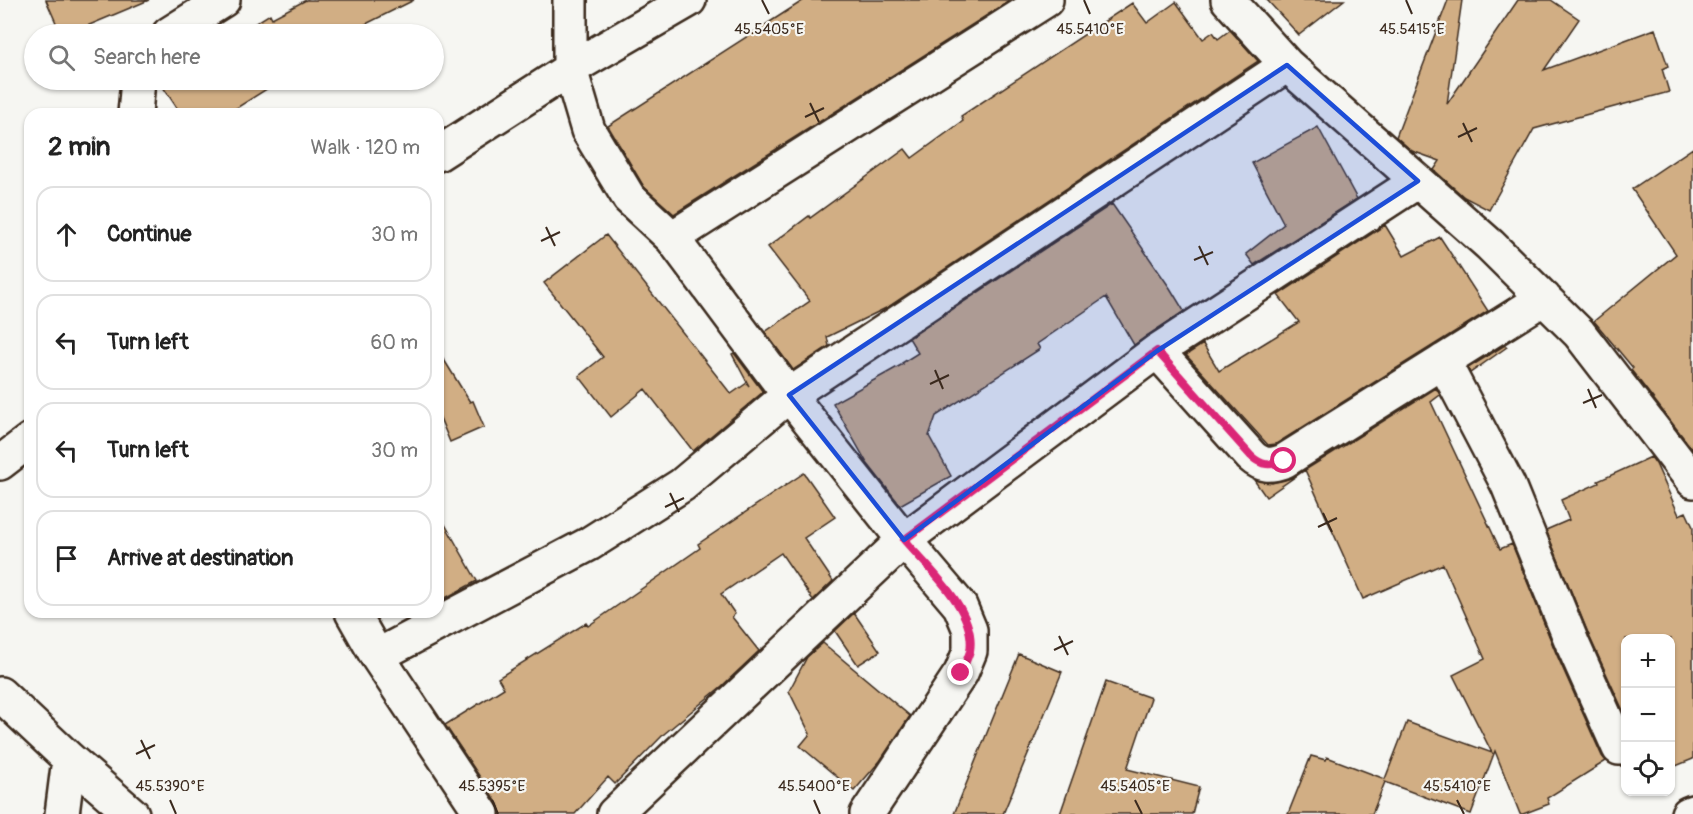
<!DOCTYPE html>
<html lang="en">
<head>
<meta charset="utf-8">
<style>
  :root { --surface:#fff; --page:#f2f2f2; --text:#222; --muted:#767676; --line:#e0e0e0 }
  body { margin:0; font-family:Pangolin,sans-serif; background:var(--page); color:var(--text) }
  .controls { position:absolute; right:18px; bottom:18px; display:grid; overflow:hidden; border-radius:12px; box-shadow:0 2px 4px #0004 }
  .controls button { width:54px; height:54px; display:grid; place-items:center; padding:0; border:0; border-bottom:2px solid var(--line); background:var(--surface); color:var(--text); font:30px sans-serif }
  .stop { position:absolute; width:18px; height:18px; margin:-14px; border:4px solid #db2777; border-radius:50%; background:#fff }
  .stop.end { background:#db2777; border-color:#fff; box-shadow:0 2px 6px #0008 }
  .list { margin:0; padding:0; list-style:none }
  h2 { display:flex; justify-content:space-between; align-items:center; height:78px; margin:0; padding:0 24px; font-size:26px }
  h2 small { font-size:20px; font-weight:400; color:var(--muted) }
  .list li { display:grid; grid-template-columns:39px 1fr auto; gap:18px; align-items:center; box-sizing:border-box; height:96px; margin:0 12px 12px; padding:0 12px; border:2px solid var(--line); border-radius:18px }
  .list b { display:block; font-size:22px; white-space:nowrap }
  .list em { font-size:20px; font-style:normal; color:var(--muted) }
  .icon { flex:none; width:33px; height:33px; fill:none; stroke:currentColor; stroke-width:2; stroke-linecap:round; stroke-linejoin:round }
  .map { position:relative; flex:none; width:1693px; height:814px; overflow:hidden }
  .search { position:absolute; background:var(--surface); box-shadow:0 2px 4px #0004; left:24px; top:24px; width:420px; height:66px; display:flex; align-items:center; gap:15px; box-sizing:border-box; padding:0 21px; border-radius:33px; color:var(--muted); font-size:22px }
  .panel { position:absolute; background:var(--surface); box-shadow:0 2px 4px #0004; left:24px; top:108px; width:420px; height:510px; border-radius:18px }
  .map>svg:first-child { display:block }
  .building { fill:#d1ae84; stroke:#3b2a1e; stroke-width:1.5 }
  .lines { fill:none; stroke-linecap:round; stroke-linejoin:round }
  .street-casing { stroke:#3b2a1e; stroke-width:38 }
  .street { stroke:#f6f6f2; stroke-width:33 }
  .route { stroke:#db2777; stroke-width:8 }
  .marked { fill:#1d4ed8; fill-opacity:0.2; stroke:#1d4ed8; stroke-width:4.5; stroke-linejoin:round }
  .ticks { fill:none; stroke:#3b2a1e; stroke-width:2 }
  .ticks-label { font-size:15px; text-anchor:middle; fill:#3b2a1e; stroke:#f6f6f2; stroke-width:4.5; stroke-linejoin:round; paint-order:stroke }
</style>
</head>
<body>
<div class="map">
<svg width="1693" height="814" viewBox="0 0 1693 814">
  <rect width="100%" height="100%" fill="#f6f6f2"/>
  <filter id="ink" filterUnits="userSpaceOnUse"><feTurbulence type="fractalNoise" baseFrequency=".0167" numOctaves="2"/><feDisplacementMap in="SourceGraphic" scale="12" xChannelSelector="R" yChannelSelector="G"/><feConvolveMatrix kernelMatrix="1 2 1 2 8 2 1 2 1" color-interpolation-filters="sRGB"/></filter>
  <g filter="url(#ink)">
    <path class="building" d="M 46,0 L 149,0 L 68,34 L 61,34 Z
      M 306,0 L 414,0 L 346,34 L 238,34 L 270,14 L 272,18 Z
      M 804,0 L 1011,0 L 674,214 L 644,187 L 608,126 Z
      M 1267,0 L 1344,0 L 1299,35 Z
      M 1448,0 L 1462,0 L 1447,104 L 1518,0 L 1551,0 L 1579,19 L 1544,70 L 1655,29 L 1668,66 L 1662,69 L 1669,92 L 1534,129 L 1489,210 L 1464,197 L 1434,170 L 1440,161 L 1412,151 L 1396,137 Z
      M 1176,2 L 1203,39 L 1213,32 L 1218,39 L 1230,30 L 1258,61 L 888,307 L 827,337 L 829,346 L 793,370 L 765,332 L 810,301 L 768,247 L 809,216 L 810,218 L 905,149 L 912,158 L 963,121 L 961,116 L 1132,3 L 1147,23 Z
      M 168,80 L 281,80 L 227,114 L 181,114 L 161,84 Z
      M 1318,127 L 1357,199 L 1254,265 L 1246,254 L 1284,224 L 1252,163 Z
      M 1693,148 L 1693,450 L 1631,370 L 1633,368 L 1594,321 L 1676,254 L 1632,189 Z
      M 1112,204 L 1170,288 L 1184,311 L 1134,345 L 1106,297 L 1037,344 L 1040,349 L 936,416 L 929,436 L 951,476 L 900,505 L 867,463 L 833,403 L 903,364 L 902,363 L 918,353 L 909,338 Z
      M 1385,225 L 1404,256 L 1440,237 L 1488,311 L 1276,444 L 1268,445 L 1186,355 L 1203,344 L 1219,371 L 1299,322 L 1278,295 Z
      M 606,235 L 731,394 L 747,383 L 749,386 L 732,354 L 734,353 L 763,392 L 693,451 L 645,389 L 611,417 L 579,376 L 603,357 L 544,283 Z
      M 1505,345 L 1507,347 L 1470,373 L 1468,368 Z
      M 438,350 L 470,402 L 473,401 L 484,427 L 450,442 L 438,413 Z
      M 1436,388 L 1440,395 L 1431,402 L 1500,549 L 1512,544 L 1556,653 L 1602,756 L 1606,761 L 1547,798 L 1549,804 L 1523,814 L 1520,814 L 1495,751 L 1471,814 L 1385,782 L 1372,814 L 1288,814 L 1311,756 L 1326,760 L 1327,757 L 1385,779 L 1407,722 L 1492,753 L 1453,675 L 1485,659 L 1443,564 L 1363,599 L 1305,470 L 1266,497 L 1254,480 L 1272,483 L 1294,477 Z
      M 1651,457 L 1656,464 L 1679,515 L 1686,512 L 1693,527 L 1693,759 L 1671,768 L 1671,639 L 1626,639 L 1626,717 L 1590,638 L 1546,530 L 1569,520 L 1561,500 L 1599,483 L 1598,481 Z
      M 804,473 L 835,517 L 804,538 L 833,581 L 813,600 L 781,553 L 721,594 L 735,614 L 732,617 L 759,651 L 722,686 L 664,734 L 615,784 L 608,777 L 575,814 L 501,814 L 498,804 L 445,725 L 504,688 L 498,678 L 586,623 L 588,626 L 700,548 L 698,544 Z
      M 438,512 L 477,581 L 438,602 Z
      M 854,613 L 880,651 L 858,665 L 835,631 Z
      M 823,643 L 910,716 L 880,761 L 854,791 L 800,746 L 810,734 L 789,691 L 807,657 Z
      M 1019,654 L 1062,672 L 1003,814 L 954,814 Z
      M 1106,682 L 1151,698 L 1127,769 L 1199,787 L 1192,814 L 1060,814 Z"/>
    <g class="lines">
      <g class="street-casing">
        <path id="street" d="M 570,0 L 570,69 L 588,130 L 629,198 L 672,238 L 789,395 L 904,540 L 960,606 L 970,630 L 970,651 L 961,673 L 867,814
          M 1228,0 L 1287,65 L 1490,245 L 1579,333 L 1693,481
          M 169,34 L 223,0
          M 135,114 L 138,80
          M 438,154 L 570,69 L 689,0
          M 672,238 L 1046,0
          M 1157,351 L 1251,456 C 1262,466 1270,466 1284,461 L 1544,298
          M 1443,361 L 1508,485 L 1573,645 L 1619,748
          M 0,463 L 30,440
          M 352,612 L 377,656 L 482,814
          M 377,656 L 589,544 L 682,485 L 789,395 L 1287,65
          M 0,694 L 69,759 L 132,814
          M 62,814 L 69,759
          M 614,814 L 904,540 L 1157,351 L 1418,181
          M 1688,814 L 1693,812"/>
      </g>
      <use href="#street" class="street"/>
    </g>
  </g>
  <g class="lines" filter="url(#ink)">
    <path class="route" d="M 961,673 C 964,666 968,658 970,651 C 977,610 928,568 904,540 L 1157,351 L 1251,456 C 1262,466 1270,466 1284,461"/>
  </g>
  <path class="marked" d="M 1287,65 L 1418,181 L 1157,351 L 904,540 L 789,395 Z"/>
  <path class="ticks" d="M 762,0 L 769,14M 1084,0 L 1090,14M 1406,0 L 1412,14M 810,103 L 819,122M 805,117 L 824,108M 1463,123 L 1472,142M 1458,137 L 1477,128M 546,227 L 555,246M 541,241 L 560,232M 1199,246 L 1208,265M 1194,260 L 1213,252M 935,370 L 943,389M 930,384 L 949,375M 1588,389 L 1596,408M 1583,403 L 1602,395M 670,493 L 679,512M 665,507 L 684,498M 1323,513 L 1332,532M 1318,527 L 1337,518M 1059,636 L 1068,655M 1054,650 L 1073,641M 141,740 L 150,759M 136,754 L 155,745M 170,800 L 176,814M 492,800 L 498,814M 814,800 L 820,814M 1135,800 L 1142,814M 1457,800 L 1464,814"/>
  <g class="ticks-label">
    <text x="769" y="34">45.5405°E</text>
    <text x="1090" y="34">45.5410°E</text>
    <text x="1412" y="34">45.5415°E</text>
    <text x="170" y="791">45.5390°E</text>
    <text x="492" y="791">45.5395°E</text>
    <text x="814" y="791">45.5400°E</text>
    <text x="1135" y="791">45.5405°E</text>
    <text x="1457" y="791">45.5410°E</text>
  </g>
</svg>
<div class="controls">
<button>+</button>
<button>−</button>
<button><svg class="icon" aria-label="locate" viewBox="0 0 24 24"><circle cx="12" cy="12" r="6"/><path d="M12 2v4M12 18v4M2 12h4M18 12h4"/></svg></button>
</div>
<div class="stop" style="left:1284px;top:461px"></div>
<div class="stop end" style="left:961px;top:673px"></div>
<div class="search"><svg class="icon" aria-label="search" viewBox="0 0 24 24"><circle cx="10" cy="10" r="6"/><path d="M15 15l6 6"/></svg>Search here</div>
<section class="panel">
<h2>2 min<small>Walk · 120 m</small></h2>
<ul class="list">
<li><svg class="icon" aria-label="ahead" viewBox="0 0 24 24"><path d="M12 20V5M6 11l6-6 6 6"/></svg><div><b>Continue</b></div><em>30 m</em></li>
<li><svg class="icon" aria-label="left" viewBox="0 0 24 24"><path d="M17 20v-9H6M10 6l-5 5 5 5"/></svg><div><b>Turn left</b></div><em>60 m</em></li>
<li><svg class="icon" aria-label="left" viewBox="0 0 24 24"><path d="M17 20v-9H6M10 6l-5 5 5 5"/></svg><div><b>Turn left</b></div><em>30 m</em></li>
<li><svg class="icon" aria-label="arrive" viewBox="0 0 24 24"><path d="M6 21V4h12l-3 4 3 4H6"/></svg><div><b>Arrive at destination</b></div></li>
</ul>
</section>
</div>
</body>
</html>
